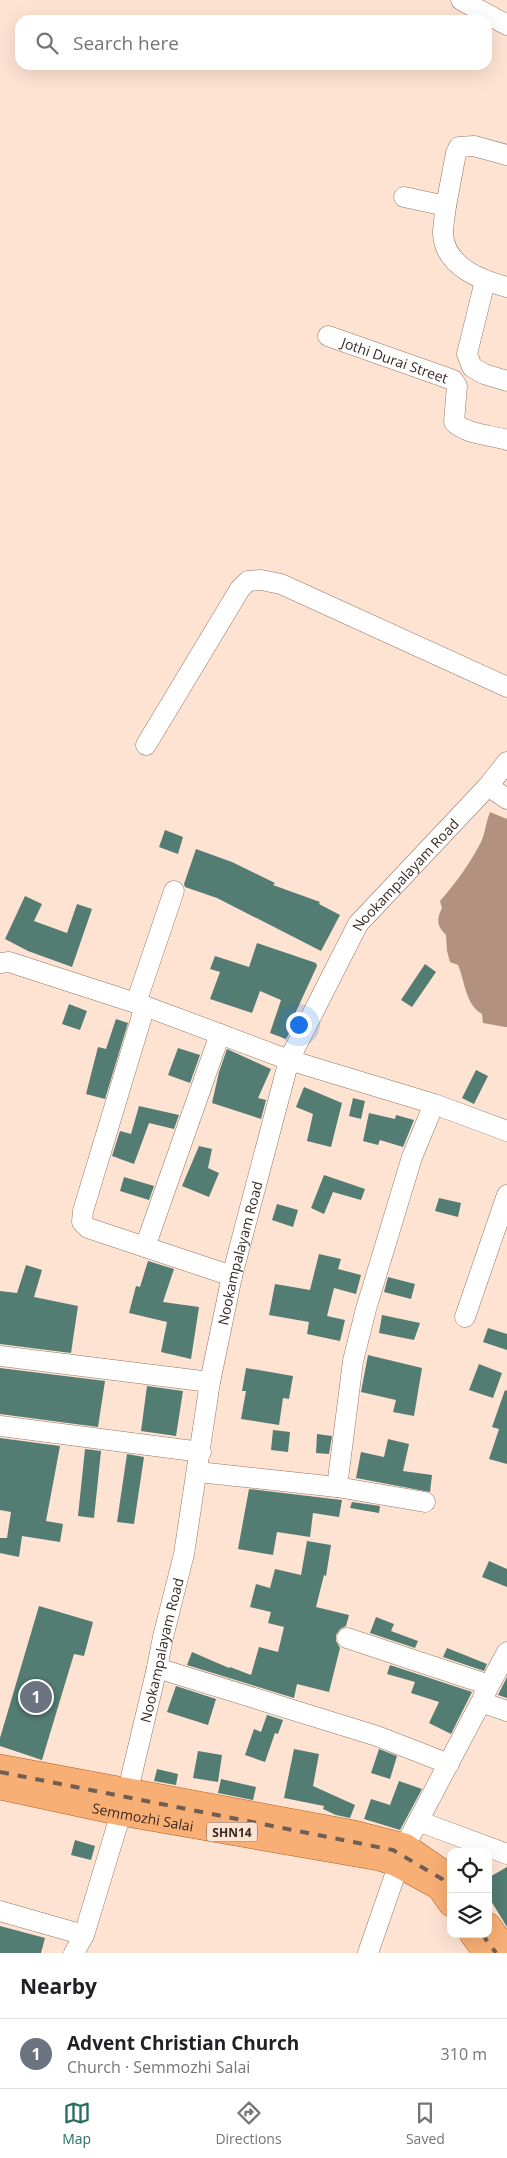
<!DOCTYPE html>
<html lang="en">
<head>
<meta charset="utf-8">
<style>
  :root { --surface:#fff; --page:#f2f2f2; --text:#202124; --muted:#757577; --line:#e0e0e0; --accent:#286d60 }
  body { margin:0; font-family:"Open Sans",sans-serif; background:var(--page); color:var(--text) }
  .controls { position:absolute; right:15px; bottom:15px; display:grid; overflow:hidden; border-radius:10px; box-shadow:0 5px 20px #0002 }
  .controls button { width:45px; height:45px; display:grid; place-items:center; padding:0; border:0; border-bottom:1px solid var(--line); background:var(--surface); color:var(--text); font:25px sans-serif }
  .you { position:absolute; left:298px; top:1024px; width:18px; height:18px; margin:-12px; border:4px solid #fff; border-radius:50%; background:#1a73e8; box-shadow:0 0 0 8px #1a73e833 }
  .badge { display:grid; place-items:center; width:32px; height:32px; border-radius:50%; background:var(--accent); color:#fff; font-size:16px; font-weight:700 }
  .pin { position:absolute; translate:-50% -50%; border:2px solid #fff; box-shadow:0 1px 5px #0006 }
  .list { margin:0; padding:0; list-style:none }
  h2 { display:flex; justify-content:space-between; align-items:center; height:65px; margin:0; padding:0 20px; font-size:21px }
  h2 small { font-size:16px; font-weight:400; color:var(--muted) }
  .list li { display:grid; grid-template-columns:32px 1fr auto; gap:15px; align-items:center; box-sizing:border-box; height:70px; padding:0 20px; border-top:1px solid var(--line) }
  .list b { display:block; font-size:19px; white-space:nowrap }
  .list p { margin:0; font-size:16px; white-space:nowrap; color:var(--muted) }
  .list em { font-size:16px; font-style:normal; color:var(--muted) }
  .icon { flex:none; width:28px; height:28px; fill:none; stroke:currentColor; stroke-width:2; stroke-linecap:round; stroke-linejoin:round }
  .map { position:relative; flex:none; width:507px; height:1953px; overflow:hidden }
  .search { position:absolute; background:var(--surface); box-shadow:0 5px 20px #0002; left:15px; right:15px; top:15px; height:55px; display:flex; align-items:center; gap:12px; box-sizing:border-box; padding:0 18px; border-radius:15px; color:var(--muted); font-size:19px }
  .sheet { height:135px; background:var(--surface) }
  nav { display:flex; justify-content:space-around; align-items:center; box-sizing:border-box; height:70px; border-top:1px solid var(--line); background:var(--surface); font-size:14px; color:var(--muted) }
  nav a { display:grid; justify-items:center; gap:2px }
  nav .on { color:var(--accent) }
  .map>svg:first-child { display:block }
  .water { fill:#b2927f }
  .building { fill:#537c73 }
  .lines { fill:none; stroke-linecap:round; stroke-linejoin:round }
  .minor-casing { stroke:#937664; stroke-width:21 }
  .major-casing { stroke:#b15e1c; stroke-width:26 }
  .minor { stroke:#fff; stroke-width:20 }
  .major { stroke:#f8af75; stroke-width:25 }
  .rail { stroke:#6f5e54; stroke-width:4; stroke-dasharray:9 9; stroke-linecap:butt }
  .labels { text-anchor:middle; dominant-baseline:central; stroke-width:5; stroke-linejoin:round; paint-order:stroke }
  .shield { fill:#fee3d3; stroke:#736258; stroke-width:1 }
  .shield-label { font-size:12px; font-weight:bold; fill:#372a23 }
  .street-label { font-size:14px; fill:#372a23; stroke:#fee3d3 }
</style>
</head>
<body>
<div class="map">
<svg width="507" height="1953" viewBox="0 0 507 1953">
  <rect width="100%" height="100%" fill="#fee3d3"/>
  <path class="water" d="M 490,812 L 507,819 L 507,1027 L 505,1027 L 483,1023 L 482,1014 C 465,1004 465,981 458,965 L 450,962 L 447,951 L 446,935 C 437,926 436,920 442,908 L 440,901 C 455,884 471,862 481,842 C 485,834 486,822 490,812 Z"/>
  <path class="building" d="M 165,830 L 183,837 L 178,854 L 159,847 Z
    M 196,849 L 232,862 L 275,883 L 273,885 L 320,902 L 319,904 L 340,915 L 321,951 L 217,898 L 185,887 L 184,884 Z
    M 25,896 L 42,904 L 34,921 L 67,933 L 77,904 L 92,909 L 72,967 L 28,951 L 5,939 Z
    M 257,943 L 316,963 L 317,966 L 293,1018 L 297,1019 L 286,1039 L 270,1033 L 281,1000 L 260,991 L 252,1013 L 210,999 L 220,972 L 210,969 L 215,956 L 249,967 Z
    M 425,964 L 436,972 L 412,1007 L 401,1000 Z
    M 69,1004 L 87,1011 L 80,1030 L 62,1024 Z
    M 116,1019 L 128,1023 L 105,1099 L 86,1094 L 98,1047 L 106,1049 Z
    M 178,1048 L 200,1055 L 190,1083 L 168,1075 Z
    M 227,1049 L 271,1069 L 258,1098 L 266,1100 L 261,1119 L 212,1103 L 219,1072 Z
    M 476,1070 L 488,1076 L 474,1104 L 462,1098 Z
    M 304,1087 L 342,1103 L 331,1147 L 307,1141 L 313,1114 L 296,1107 Z
    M 353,1098 L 365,1101 L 361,1119 L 349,1116 Z
    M 139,1106 L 179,1115 L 174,1129 L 149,1123 L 134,1164 L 112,1156 L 120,1131 L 131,1134 Z
    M 369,1113 L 395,1119 L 396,1115 L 414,1120 L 403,1147 L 380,1140 L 378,1145 L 363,1141 Z
    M 199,1146 L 212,1149 L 208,1168 L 219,1173 L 209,1197 L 182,1186 Z
    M 324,1175 L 365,1189 L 361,1200 L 333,1192 L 324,1214 L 311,1208 Z
    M 124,1177 L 154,1186 L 149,1200 L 120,1191 Z
    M 439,1198 L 461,1203 L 458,1217 L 435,1211 Z
    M 277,1204 L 298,1210 L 293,1227 L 272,1220 Z
    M 319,1254 L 341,1259 L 338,1269 L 361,1275 L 356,1294 L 334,1288 L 327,1316 L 345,1320 L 340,1341 L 307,1334 L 309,1322 L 269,1315 L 275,1284 L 310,1290 Z
    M 148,1261 L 174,1269 L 163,1302 L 199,1307 L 191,1359 L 161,1352 L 167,1322 L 129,1313 L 136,1286 L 140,1287 Z
    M 26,1265 L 42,1270 L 34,1297 L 78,1306 L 71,1353 L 0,1344 L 0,1291 L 17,1293 Z
    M 388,1277 L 415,1284 L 411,1299 L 384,1292 Z
    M 382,1315 L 420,1323 L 414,1340 L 379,1333 Z
    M 488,1328 L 507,1334 L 507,1350 L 483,1342 Z
    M 368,1355 L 422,1368 L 414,1416 L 393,1412 L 396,1400 L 361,1392 Z
    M 479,1364 L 502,1373 L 493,1398 L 469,1390 Z
    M 0,1368 L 105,1381 L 98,1427 L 0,1414 Z
    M 246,1368 L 293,1376 L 289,1399 L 283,1398 L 279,1425 L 241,1419 L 246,1391 L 242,1391 Z
    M 147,1386 L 183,1391 L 176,1436 L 141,1431 Z
    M 505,1390 L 507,1391 L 507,1464 L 489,1459 L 499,1429 L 492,1427 Z
    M 273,1430 L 290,1432 L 288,1452 L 271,1450 Z
    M 317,1434 L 332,1436 L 329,1454 L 316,1453 Z
    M 0,1438 L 60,1446 L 46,1521 L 63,1524 L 60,1542 L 22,1536 L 19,1557 L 0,1553 L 0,1538 L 7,1538 L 11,1512 L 0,1510 Z
    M 388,1439 L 409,1444 L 403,1471 L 432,1475 L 430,1492 L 356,1478 L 361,1452 L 384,1457 Z
    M 85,1449 L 101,1451 L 94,1518 L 78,1516 Z
    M 127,1454 L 144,1457 L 134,1524 L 117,1522 Z
    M 249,1489 L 342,1500 L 339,1517 L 313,1513 L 310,1537 L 277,1532 L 273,1555 L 238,1549 Z
    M 352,1502 L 380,1506 L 379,1513 L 350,1508 Z
    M 307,1541 L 331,1545 L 326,1576 L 324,1575 L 316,1607 L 349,1615 L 346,1626 L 340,1629 L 336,1635 L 336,1641 L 340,1648 L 329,1692 L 297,1684 L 294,1698 L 187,1665 L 192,1652 L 229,1668 L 230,1667 L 251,1675 L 259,1647 L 278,1652 L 284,1627 L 268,1623 L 271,1612 L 250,1607 L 256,1584 L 270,1588 L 275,1569 L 301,1575 Z
    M 489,1561 L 507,1569 L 507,1587 L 482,1577 Z
    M 39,1606 L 93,1622 L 84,1656 L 74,1654 L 42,1760 L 0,1746 L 0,1738 Z
    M 376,1617 L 394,1624 L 391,1631 L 418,1641 L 415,1648 L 370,1633 Z
    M 447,1648 L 487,1664 L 484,1671 L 443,1657 Z
    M 390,1665 L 472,1692 L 451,1734 L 429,1723 L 439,1702 L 411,1693 L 415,1682 L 387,1674 Z
    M 507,1677 L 507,1698 L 498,1695 Z
    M 176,1686 L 216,1699 L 208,1725 L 167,1712 Z
    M 267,1715 L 283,1720 L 278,1734 L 275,1733 L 265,1762 L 245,1755 L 254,1729 L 261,1732 Z
    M 294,1749 L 319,1754 L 313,1786 L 355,1805 L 350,1818 L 336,1815 L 323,1809 L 324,1806 L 284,1798 Z
    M 379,1749 L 397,1756 L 390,1779 L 371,1773 Z
    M 198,1751 L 222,1755 L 218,1782 L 193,1778 Z
    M 157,1769 L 178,1774 L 176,1785 L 154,1781 Z
    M 221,1779 L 256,1787 L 253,1800 L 218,1793 Z
    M 399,1781 L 422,1789 L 400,1830 L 364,1819 L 371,1799 L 390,1805 Z
    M 75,1840 L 95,1846 L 91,1860 L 71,1855 Z
    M 507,1867 L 507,1927 L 488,1896 L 488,1878 Z
    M 0,1926 L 45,1938 L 41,1953 L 0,1953 Z"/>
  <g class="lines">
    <g class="minor-casing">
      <g id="minor">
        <path d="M 461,0 L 507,25"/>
        <path d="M 404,197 L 446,206 C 445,215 443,225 443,234 C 445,266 480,280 507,287"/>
        <path d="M 446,206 L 456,153 L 459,147 L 474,146 L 507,155"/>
        <path d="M 485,281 L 467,354 L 472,367 L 484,374 L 507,381"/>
        <path id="s1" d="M 328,336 L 453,380 L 457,386 L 454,422 C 465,434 491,435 507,440"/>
        <path d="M 146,745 L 240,589 L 248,581 L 261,580 L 281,584 L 507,687"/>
        <path d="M 488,786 L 507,799"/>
        <path d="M 0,963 L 9,962 L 145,1006 L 289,1060 L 434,1104 L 507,1131"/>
        <path d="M 136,1003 L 174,891"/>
        <path d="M 145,1006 L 83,1211 L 82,1222 L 88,1228 L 232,1276"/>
        <path d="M 145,1247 L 220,1034"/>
        <path d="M 465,1317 L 507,1195"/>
        <path d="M 0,1356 L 210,1382"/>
        <path d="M 0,1426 L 201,1452"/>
        <path d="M 198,1472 L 337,1487 L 425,1502"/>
        <path d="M 337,1487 L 353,1361 L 366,1309 L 412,1157 L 434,1104"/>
        <path d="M 347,1638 L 489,1685"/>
        <path d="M 157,1668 L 377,1736 L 449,1764"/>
        <path d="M 483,1697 L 507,1652"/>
        <path d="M 418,1821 L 507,1854"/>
        <path d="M 0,1911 L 84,1935"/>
        <path id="s2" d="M 74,1953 L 84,1935 L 128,1790 L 157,1668 L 163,1637 L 184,1554 L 210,1382 L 232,1276 L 289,1060 L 358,924 L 488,786 L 507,762"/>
        <path d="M 368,1953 L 405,1846 L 481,1702 L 507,1711"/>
      </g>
    </g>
    <g class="major-casing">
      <g id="major">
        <path d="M 0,1767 L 354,1833 L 405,1846 L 451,1878"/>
        <path id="s3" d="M 0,1787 L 121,1813 L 379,1858 L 397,1864 L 439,1887 L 451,1904"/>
        <path d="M 488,1925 L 507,1951"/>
        <path d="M 472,1934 L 486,1953"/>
      </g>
    </g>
    <use href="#minor" class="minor"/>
    <use href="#major" class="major"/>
    <path class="rail" d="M 0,1772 L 393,1850 L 442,1879 L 451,1890
      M 482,1934 L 496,1953"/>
  </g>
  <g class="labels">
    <rect class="shield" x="207" y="1822.5" width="50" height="19" rx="4"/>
    <g class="shield-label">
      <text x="232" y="1832">SHN14</text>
    </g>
    <g class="street-label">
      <text stroke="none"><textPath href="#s1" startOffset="71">Jothi Durai Street</textPath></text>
      <text stroke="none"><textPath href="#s2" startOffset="1141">Nookampalayam Road</textPath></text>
      <text stroke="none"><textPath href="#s2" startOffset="721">Nookampalayam Road</textPath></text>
      <text stroke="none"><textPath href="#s2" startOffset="316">Nookampalayam Road</textPath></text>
      <text stroke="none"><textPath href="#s3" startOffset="146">Semmozhi Salai</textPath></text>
    </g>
  </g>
</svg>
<div class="controls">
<button><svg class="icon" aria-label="locate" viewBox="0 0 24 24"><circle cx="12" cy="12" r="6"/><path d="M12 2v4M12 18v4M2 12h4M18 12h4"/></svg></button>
<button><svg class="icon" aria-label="layers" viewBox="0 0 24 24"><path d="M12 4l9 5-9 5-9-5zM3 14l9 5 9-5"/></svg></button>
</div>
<div class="you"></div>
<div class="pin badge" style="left:36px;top:1697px;background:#6b7280">1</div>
<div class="search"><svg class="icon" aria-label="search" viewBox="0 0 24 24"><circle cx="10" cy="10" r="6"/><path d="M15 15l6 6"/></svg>Search here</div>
</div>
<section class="sheet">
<h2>Nearby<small></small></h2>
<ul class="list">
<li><span class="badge" style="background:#6b7280">1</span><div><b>Advent Christian Church</b><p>Church · Semmozhi Salai</p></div><em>310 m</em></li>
</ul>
</section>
<nav>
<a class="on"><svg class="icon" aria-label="map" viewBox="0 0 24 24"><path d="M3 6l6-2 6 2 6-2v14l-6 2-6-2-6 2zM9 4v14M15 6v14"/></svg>Map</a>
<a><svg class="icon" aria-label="directions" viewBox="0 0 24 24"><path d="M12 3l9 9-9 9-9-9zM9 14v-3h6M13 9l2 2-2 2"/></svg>Directions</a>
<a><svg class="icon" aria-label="saved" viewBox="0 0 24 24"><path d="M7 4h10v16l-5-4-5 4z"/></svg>Saved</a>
</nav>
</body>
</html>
